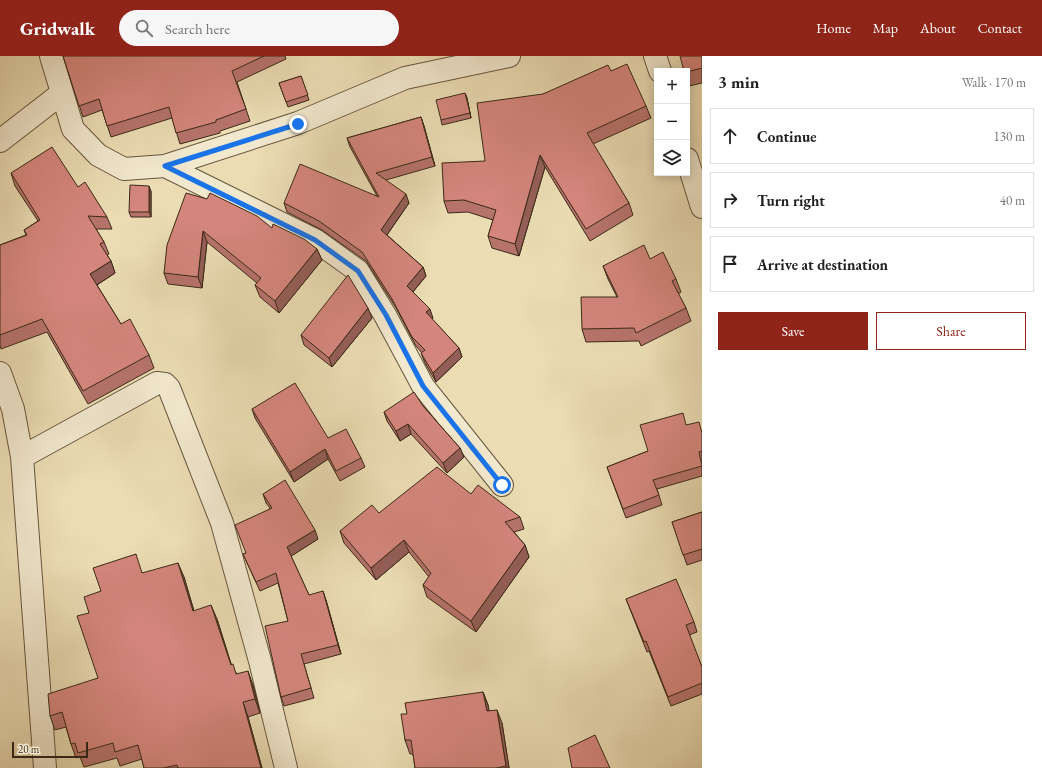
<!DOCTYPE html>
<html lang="en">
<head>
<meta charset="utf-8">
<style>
  :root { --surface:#fff; --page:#f6f6f6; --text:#222; --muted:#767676; --line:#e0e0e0; --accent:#8f2418 }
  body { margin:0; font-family:"EB Garamond",serif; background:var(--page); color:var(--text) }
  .controls { position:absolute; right:12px; top:12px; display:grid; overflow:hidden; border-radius:0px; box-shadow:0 2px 10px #0003 }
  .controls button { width:36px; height:36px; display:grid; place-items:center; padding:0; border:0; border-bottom:1px solid var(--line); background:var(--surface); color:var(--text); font:20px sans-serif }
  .scale { position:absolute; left:12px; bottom:10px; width:76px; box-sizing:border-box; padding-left:4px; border:2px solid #3b2915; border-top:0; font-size:11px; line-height:14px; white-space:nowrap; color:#3b2915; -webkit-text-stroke:3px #f2e8ce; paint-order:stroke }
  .stop { position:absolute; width:12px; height:12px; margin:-9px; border:3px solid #1a73e8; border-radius:50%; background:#fff }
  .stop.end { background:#1a73e8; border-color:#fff; box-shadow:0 1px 4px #0008 }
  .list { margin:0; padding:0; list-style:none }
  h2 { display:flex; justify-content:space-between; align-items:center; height:52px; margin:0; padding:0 16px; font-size:17px }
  h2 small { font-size:13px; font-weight:400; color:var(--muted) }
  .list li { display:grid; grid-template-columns:26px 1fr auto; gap:12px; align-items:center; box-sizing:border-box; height:56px; margin:0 8px 8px; padding:0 8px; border:1px solid var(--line); border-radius:0px }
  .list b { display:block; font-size:15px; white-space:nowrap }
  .list em { font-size:13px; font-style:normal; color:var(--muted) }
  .actions { display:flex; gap:8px; padding:12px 16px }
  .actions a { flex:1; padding:9px 0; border:1px solid var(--accent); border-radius:0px; text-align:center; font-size:14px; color:var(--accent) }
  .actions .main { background:var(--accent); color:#fff }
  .icon { flex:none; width:22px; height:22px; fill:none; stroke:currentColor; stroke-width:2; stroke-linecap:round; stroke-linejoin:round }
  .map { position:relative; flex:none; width:702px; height:712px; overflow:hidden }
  header { display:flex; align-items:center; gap:24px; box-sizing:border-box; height:56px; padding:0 20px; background:var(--accent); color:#fff }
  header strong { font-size:19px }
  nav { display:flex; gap:22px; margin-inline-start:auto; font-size:14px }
  .search { width:280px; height:36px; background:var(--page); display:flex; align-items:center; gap:10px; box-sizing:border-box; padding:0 14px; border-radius:22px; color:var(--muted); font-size:15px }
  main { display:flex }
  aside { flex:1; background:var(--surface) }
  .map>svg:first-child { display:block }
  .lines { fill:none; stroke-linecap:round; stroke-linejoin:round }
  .street-casing { stroke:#67563d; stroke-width:24 }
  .street { stroke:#f2e8ce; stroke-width:22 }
  .wall { fill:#b6736c; stroke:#3b2915 }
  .shaded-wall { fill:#945e58; stroke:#3b2915 }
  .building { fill:#d4867d; stroke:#3b2915 }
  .route { stroke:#1a73e8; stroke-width:5 }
</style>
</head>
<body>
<header>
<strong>Gridwalk</strong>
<div class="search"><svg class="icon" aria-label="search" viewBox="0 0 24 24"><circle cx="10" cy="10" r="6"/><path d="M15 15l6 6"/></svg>Search here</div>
<nav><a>Home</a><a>Map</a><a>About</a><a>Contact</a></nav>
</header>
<main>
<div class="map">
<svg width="702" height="712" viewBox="0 0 702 712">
  <rect width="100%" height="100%" fill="#ebdcb4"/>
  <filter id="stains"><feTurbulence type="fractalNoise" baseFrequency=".005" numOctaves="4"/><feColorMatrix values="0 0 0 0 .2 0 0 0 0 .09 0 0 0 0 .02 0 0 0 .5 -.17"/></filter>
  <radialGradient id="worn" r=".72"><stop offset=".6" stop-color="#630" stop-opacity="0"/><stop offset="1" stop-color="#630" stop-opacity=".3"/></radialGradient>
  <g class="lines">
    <g class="street-casing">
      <path id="street" d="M 51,0 L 73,73 L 98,99 L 124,113 L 165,110 L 298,67 L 405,22 L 509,0
        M 655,0 L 660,15
        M 0,85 L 62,37
        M 687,103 L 702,151
        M 165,110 L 315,184 L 358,215 L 385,259 L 423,330 L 502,429
        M 0,317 L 13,353 L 22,401 L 45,712
        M 22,401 L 157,327 L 165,328 L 169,332 L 222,467 L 260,605 L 286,712"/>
    </g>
    <use href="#street" class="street"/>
  </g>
  <path class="wall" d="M 63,0 L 285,0 L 286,3 L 237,26 L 250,65 L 220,75 L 220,77 L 180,88 L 172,62 L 111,81 L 102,54 L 83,61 Z
    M 702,0 L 702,27 L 689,30 L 687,24 L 687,15 Z
    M 611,15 L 646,50 L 651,62 L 593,88 L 629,147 L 633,159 L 590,185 L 545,111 L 519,200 L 492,192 L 488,180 L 493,164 L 468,156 L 448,157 L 444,145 L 485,105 L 543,38 Z
    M 301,20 L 309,44 L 288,51 L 279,27 Z
    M 465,37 L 467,42 L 471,62 L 442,69 L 441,64 Z
    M 421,61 L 424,70 L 435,110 L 386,124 L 409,147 L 387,179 L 423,211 L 426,220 L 413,236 L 433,262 L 432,263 L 459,292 L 462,301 L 436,326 L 425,307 L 421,297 L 422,297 L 416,290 L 396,252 L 366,205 L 322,174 L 287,156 L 284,147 L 377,140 L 350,91 L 347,82 Z
    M 11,117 L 78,131 L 107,161 L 112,173 L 96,173 L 104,186 L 109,198 L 107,199 L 111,205 L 115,217 L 97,229 L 121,268 L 149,299 L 154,312 L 88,348 L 47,276 L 1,293 L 0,289 L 0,189 L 26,179 L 24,174 L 38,165 L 15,130 Z
    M 151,135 L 151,161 L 131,161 L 129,156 Z
    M 207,143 L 317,193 L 322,204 L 279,257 L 260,241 L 255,229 L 257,227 L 207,186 L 202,232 L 168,228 L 164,217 Z
    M 650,203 L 676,223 L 681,236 L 678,238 L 686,252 L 691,265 L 641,290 L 639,285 L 586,286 L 582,273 L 617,241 L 608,223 L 603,210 Z
    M 372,262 L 332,311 L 304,289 L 301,279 Z
    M 423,350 L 460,392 L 464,401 L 447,417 L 411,378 L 400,385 L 387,365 L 384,356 Z
    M 252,353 L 328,382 L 361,402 L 365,411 L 340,425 L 328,403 L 294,426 L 255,362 Z
    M 687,369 L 702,375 L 702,420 L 657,433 L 662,449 L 626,462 L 607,411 L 648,395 Z
    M 263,438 L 318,483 L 291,500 L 309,539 L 326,544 L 341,598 L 304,608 L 314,642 L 284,650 L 281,641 L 288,565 L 278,527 L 260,535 L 247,507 L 243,498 L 246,497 L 270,452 L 266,447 Z
    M 471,438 L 520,461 L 524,473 L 514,476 L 525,489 L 529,501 L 476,576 L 427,541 L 423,529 L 429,521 L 409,496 L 376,524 L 344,487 L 340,475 L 379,457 Z
    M 702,456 L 702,504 L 687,509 L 672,466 Z
    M 142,517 L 184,521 L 194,555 L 217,563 L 231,609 L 237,618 L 253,629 L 260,657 L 248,661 L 262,712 L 144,712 L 142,703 L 120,710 L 117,702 L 84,711 L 80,701 L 76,702 L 71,688 L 66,671 L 55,674 L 50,660 L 98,622 L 89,557 L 101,535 Z
    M 626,543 L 694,566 L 697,576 L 689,579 L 702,611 L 702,638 L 671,650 L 649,595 L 647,596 Z
    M 483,636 L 488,649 L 489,655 L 502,667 L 509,712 L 415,712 L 413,698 L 410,698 L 405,684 L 407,658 Z"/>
  <path class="shaded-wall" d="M 465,37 L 467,42 L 471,62 L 470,57 Z
    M 421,61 L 424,70 L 435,110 L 432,101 Z
    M 540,99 L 545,111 L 519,200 L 515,188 Z
    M 149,130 L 151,135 L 151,161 L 149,156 Z
    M 406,138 L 409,147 L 384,183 L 381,174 Z
    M 203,175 L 207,186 L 202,232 L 198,221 Z
    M 317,193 L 322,204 L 279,257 L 275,245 Z
    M 111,205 L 115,217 L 95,230 L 90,218 Z
    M 423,211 L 426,220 L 410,239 L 407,230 Z
    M 368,252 L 372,262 L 332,311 L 329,302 Z
    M 430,253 L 433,262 L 430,265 L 426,256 Z
    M 459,292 L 462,301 L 436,326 L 433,317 Z
    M 408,368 L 411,378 L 400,385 L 396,375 Z
    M 460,392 L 464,401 L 447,417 L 443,407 Z
    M 325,393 L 328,403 L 294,426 L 290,416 Z
    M 315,474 L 318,483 L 290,501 L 287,491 Z
    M 404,484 L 409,496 L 376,524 L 371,512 Z
    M 525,489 L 529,501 L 476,576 L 471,565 Z
    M 178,507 L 184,521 L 198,569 L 193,555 Z
    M 323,535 L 326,544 L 341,598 L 338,589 Z
    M 211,549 L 217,563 L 236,623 L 231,609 Z
    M 248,615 L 253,629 L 260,657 L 255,643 Z
    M 483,636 L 488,649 L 492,669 L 487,655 Z
    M 243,646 L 248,661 L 262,712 L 261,712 Z
    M 497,654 L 502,667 L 509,712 L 506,712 L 506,710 Z"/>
  <path class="building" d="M 63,0 L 264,0 L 232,15 L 246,53 L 216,64 L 216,66 L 176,77 L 169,51 L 107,70 L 99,43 L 79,50 Z
    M 680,0 L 702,0 L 702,12 L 687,16 L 687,15 L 684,15 Z
    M 627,8 L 646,50 L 587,77 L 629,147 L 586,173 L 540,99 L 515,188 L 488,180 L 496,154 L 464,144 L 444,145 L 442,107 L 485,105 L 477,47 L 543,38 L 608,9 L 611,15 Z
    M 301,20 L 308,39 L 286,46 L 279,27 Z
    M 465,37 L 470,57 L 441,64 L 436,44 Z
    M 421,61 L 432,101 L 376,117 L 406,138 L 381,174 L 423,211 L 407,230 L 430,253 L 426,256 L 459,292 L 433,317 L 421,297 L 425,294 L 412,281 L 392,243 L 362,196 L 319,165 L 284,147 L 300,108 L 379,141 L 347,82 Z
    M 52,91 L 78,131 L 85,126 L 107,161 L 88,160 L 104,186 L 100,188 L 111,205 L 90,218 L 121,268 L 130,263 L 149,299 L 83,335 L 42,263 L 0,279 L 0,189 L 27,179 L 24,174 L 40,164 L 11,117 Z
    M 130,129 L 149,130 L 149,156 L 129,156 Z
    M 186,137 L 207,143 L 210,137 L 257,160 L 272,172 L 273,168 L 304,183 L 317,193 L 275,245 L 255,229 L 261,222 L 203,175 L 198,221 L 164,217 L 167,189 Z
    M 644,189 L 650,203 L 663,196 L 676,223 L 672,225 L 686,252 L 636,277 L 634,272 L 582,273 L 581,241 L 618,241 L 603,210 Z
    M 348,219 L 368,252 L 329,302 L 301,279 Z
    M 295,327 L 328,382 L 346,373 L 361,402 L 336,415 L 325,393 L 290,416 L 252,353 Z
    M 414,336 L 423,350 L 460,392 L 443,407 L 408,368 L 396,375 L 384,356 Z
    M 683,357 L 686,369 L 699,366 L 702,377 L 702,395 L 699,396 L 702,410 L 653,424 L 659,439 L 623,453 L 607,411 L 648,395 L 640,369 Z
    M 437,411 L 471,438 L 478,429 L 520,461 L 505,466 L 525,489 L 471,565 L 423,529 L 431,517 L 404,484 L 371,512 L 340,475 L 372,449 L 379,457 Z
    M 285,424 L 315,474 L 287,491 L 309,539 L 323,535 L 338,589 L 301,598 L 311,632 L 281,641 L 265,570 L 288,565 L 276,517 L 256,526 L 243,498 L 246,497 L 235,469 L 272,452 L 263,438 Z
    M 702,456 L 702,493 L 683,499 L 672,466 Z
    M 136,498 L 142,517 L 178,507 L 193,555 L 211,549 L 231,609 L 233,608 L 236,618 L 248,615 L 255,643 L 243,646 L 261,712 L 178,712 L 177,709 L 163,712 L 144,712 L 138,689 L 115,696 L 113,687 L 78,697 L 75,687 L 71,688 L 62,656 L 50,660 L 48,638 L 98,622 L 77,560 L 89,557 L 84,541 L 101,535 L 93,512 Z
    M 676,523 L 694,566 L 686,569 L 702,611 L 702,627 L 668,641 L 646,585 L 644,586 L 626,543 Z
    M 483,636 L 487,655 L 497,654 L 506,710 L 496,712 L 415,712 L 411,684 L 405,684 L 401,658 L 407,658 L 405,647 Z
    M 595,679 L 610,712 L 572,712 L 568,692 Z"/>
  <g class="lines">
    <path class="route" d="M 298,68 L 165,110 L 315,184 L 358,215 L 386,259 L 423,330 L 502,429"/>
  </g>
  <rect width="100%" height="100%" filter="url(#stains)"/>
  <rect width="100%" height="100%" fill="url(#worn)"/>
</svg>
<div class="controls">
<button>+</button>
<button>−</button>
<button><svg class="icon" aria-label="layers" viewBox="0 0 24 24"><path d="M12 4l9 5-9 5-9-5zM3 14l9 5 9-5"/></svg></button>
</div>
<div class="scale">20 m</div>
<div class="stop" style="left:502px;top:429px"></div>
<div class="stop end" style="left:298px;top:68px"></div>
</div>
<aside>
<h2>3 min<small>Walk · 170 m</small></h2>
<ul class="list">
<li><svg class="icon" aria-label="ahead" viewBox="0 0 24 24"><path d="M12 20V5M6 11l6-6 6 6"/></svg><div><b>Continue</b></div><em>130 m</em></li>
<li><svg class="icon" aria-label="right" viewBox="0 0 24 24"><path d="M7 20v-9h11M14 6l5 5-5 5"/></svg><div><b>Turn right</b></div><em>40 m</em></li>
<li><svg class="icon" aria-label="arrive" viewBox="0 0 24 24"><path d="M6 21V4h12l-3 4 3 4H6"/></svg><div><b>Arrive at destination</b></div></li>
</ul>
<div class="actions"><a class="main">Save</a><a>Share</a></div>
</aside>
</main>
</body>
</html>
